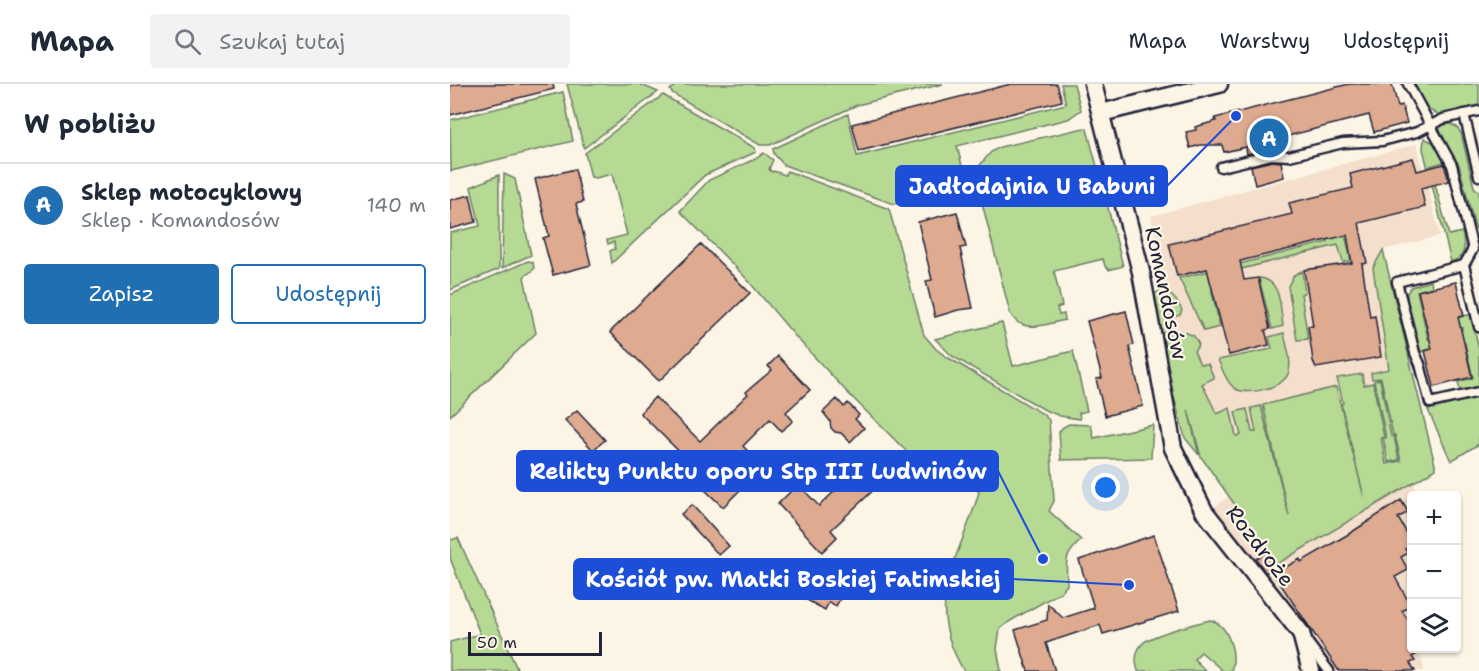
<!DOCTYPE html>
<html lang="pl">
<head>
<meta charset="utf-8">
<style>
  :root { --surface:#fff; --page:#f2f2f3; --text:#1f2937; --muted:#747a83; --line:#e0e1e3; --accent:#1f6fb2 }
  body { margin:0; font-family:"Shantell Sans",sans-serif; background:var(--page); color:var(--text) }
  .controls { position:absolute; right:18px; bottom:18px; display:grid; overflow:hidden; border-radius:6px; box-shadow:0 2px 4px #0004 }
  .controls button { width:54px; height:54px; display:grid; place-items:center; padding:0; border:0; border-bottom:2px solid var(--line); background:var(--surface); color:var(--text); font:30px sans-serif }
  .scale { position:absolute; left:18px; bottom:15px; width:134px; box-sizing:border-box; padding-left:6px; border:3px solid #22223b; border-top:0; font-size:16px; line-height:21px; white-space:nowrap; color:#22223b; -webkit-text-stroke:4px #fcf5e5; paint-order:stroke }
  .you { position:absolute; left:656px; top:404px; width:21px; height:21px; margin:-15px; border:4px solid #fff; border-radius:50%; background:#1a73e8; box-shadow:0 0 0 9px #1a73e833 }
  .badge { display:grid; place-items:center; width:39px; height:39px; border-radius:50%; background:var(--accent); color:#fff; font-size:20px; font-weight:700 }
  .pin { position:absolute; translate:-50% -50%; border:3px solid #fff; box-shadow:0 2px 6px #0006 }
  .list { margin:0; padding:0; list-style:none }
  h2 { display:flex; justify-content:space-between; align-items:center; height:78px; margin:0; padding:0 24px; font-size:26px }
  h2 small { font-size:20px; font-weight:400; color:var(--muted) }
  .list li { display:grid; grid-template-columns:39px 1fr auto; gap:18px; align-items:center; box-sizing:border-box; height:84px; padding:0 24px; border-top:2px solid var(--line) }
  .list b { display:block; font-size:22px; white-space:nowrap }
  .list p { margin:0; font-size:20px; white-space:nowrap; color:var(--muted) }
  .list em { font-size:20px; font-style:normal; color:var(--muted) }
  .actions { display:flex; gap:12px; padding:18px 24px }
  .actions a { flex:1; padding:14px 0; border:2px solid var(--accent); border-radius:6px; text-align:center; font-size:21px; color:var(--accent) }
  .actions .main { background:var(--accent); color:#fff }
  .icon { flex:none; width:33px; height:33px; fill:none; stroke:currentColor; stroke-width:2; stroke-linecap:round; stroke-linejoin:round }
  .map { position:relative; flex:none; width:1029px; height:587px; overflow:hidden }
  header { display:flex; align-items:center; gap:36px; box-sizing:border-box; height:84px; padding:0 30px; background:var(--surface); border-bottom:2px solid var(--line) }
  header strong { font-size:28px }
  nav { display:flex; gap:33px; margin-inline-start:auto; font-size:21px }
  .search { width:420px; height:54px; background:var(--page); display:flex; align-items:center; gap:15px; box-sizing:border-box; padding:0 21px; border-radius:6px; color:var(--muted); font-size:22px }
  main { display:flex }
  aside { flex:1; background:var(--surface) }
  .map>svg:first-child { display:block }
  .built { fill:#f3dfcc }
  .green { fill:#b6da94; stroke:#6c7e68; stroke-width:1.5 }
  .building { fill:#deab91; stroke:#22223b; stroke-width:1.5 }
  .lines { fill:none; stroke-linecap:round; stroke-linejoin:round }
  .lane-casing { stroke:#22223b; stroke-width:13 }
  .street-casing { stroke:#22223b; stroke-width:21 }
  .lane { stroke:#fcf5e5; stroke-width:8 }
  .street { stroke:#fcf5e5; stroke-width:16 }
  .labels { text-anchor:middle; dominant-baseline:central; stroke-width:4.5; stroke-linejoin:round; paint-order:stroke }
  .street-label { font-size:21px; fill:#22223b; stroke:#fcf5e5 }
  .leader { fill:none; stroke:#1d4ed8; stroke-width:2 }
  .callout-dot { fill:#1d4ed8; stroke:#fcf5e5; stroke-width:2 }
  .callout { fill:#1d4ed8; stroke:#1d4ed8; stroke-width:2 }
  .callout-label { font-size:22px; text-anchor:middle; font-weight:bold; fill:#fff }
</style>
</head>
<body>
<header>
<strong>Mapa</strong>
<div class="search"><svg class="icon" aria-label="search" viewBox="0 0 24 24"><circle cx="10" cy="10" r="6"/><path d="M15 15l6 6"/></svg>Szukaj tutaj</div>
<nav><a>Mapa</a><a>Warstwy</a><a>Udostępnij</a></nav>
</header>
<main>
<aside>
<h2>W pobliżu<small></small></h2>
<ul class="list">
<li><span class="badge">A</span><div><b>Sklep motocyklowy</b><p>Sklep · Komandosów</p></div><em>140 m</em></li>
</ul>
<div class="actions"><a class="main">Zapisz</a><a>Udostępnij</a></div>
</aside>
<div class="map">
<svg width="1029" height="587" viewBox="0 0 1029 587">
  <rect width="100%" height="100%" fill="#fcf5e5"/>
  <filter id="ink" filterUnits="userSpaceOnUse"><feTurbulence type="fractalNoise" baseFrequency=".0167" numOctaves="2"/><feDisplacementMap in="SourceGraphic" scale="12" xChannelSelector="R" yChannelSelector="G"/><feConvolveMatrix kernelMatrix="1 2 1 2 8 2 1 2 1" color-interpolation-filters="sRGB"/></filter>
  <g filter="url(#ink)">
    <path class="built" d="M 967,60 L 990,152 L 933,166 L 986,385 L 965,398 L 965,411 L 962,412 L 962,564 L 969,565 L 974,587 L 860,587 L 866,563 L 762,425 L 779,412 L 751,373 L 710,219 L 718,209 L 701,132 Z"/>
    <path class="green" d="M 117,0 L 189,0 L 208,8 L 134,64 Z
      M 228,0 L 493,0 L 407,21 L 320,61 L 310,61 L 222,9 L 220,6 Z
      M 611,0 L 624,0 L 631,26 L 618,35 L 507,62 L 517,102 L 497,107 L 495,102 L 480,106 L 481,111 L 444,120 L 334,81 L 324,70 L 323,65 L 398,30 L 407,72 L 616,20 Z
      M 964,0 L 1029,0 L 1029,21 L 991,31 C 975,28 971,13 964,0 Z
      M 113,8 L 123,57 L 1,87 L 0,36 Z
      M 213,11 L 305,64 L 306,68 L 255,91 L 162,179 L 160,167 L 165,165 L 164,158 L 158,160 L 157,156 L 177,151 L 162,90 L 146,94 L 141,93 L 135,69 Z
      M 1000,40 L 1007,43 L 1011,49 L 1024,103 L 1029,108 L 1029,148 L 1025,143 L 1009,81 L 988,46 L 993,41 Z
      M 634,44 L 637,45 L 652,101 L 528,102 L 527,100 L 537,97 L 534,86 L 530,81 L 541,68 L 550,63 Z
      M 974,54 L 984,59 L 994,78 L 980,82 L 999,151 L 1012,148 C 1015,162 1017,173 1001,178 L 973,65 Z
      M 314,69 L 323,76 L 319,85 L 322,88 L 324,87 L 335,91 L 337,87 L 439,125 L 474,251 L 486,265 L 497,273 L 593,330 L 599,336 L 604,417 L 599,427 L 631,456 C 612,475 617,476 617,501 L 611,508 L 562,536 L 550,545 L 547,565 L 551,587 L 514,587 C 471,516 510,476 529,408 L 489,375 L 469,380 L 396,307 L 345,252 L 296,194 L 230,127 L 259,96 L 307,74 Z
      M 54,90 L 65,95 L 81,171 L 52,184 Z
      M 49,91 L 49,185 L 0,206 L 0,149 L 30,142 L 21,103 Z
      M 653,105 L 673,182 L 659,186 L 655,182 L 653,175 L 604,187 L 612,222 L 607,224 L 609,231 L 614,230 L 615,236 C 595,240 571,251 560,229 L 529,107 Z
      M 890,128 L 901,177 L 893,178 L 888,161 L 787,186 L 785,181 L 878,158 L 872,132 Z
      M 933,166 L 986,385 L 827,480 L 751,373 L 738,326 L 749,371 L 735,354 L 699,220 L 701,212 C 715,200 726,214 732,226 L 730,231 L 720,234 L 724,251 L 735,248 L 744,252 L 749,261 L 744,267 L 750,280 L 758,280 L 764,294 L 752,300 L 767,330 L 780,324 L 786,352 L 791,351 L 785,328 L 797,325 L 802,348 L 806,348 L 801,324 L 811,322 L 839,432 L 813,321 L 886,303 L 914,413 L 891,320 L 893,319 L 887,294 L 912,290 L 914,301 L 923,299 L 934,353 L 931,354 L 936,380 L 951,377 L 945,351 L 943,351 L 931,294 L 922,295 L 921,289 L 939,285 L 923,184 Z
      M 78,177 L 83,178 L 84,185 L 74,193 L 86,249 L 0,332 L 0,211 Z
      M 764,186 L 762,208 L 770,243 L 754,247 L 729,194 Z
      M 852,187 L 855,208 L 851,210 L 858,255 L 847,256 L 838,202 L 844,191 Z
      M 809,194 C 832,195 830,225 833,242 L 822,245 Z
      M 981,197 L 982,203 L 967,207 L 978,255 L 981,254 L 983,264 L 969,268 L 957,216 L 957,209 L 961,203 Z
      M 1021,230 L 1029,265 L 1029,302 L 1010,307 L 1008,298 L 1023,294 L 1015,259 L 1012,259 L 1010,247 L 1012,246 L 1012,244 L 1009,244 L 1007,234 Z
      M 552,239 L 563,282 L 623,267 L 637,327 L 629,329 L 630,335 L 610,332 L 595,326 L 502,272 L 485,255 Z
      M 834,249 C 836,261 843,279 838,290 C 833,304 795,313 784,304 C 776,298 772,284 768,276 L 822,265 L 819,253 Z
      M 930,295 L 941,352 L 944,352 L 949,376 L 938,378 L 933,354 L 936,354 L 924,297 Z
      M 1029,313 L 1029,360 L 1001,377 L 978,326 Z
      M 619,340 L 641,341 L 644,354 L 703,341 L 701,374 L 611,376 L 609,348 L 613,343 Z
      M 8,454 L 68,587 L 0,587 L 0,558 L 30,550 L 0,474 L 0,456 Z
      M 760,536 C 779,540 787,571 781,587 L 773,587 L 751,568 L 744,575 L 756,587 L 688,587 C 685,578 685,568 692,560 C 700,551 747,539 760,536 Z"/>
    <path class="building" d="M 9,0 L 103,0 L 104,5 L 0,31 L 0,2 Z
      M 561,0 L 607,0 L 612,17 L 409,67 L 402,40 Z
      M 899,0 L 942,0 L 948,23 L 952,21 L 957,39 L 924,48 L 919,31 L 826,55 L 828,65 L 820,65 L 797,70 L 796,63 L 774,68 L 772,61 L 750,61 L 740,64 L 736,48 L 746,46 L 745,43 L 766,37 L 765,34 Z
      M 963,74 L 967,87 L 994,80 L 999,97 L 971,104 L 975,123 L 909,139 L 917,179 L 912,180 L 920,233 L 925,232 L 931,273 L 866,284 L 863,277 L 858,242 L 863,242 L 854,186 L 902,179 L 897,151 L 790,177 L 794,196 L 808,194 L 820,245 L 815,246 L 819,261 L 779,271 L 757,185 L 727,192 L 719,160 L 842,130 L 839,119 L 903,104 L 900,90 Z
      M 822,77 L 831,78 L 834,93 L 805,101 L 801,82 Z
      M 125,85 L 133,118 L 126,120 L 141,181 L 103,191 L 93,154 L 99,152 L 85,95 Z
      M 20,111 L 26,138 L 0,145 L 0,116 Z
      M 507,128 L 516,163 L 510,164 L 523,224 L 508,226 L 485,233 L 476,197 L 482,196 L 468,138 Z
      M 251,160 L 300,209 L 209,297 L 160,248 Z
      M 1006,198 L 1014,232 L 1008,233 L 1022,293 L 984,303 L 975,267 L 982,265 L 968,207 Z
      M 676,227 L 684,261 L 679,262 L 693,322 L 655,332 L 646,295 L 652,294 L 637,237 Z
      M 328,272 L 360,306 L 336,328 L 343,337 L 331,347 L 320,335 L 293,362 L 307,377 L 296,387 L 299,389 L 293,395 L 297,399 L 273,423 L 255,406 L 262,400 L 190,329 L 205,313 L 250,357 L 298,310 L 296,308 L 322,286 L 318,282 Z
      M 387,315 L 394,323 L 398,319 L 409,331 L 405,335 L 414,344 L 400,358 L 391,349 L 385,348 L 381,344 L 380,337 L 373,328 Z
      M 127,326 L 155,356 L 143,366 L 115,336 Z
      M 413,380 L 431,399 L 381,446 L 387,453 L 372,468 L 328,420 L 348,400 L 369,422 Z
      M 951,416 L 958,428 L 948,434 L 962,458 L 962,462 L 955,465 L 958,469 L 951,473 L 958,486 L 945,493 L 961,522 L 952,527 L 962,542 L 962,564 L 967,564 L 970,568 L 962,573 L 965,577 L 960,579 L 965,587 L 889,587 L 823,489 L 835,481 L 836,483 L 850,475 L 851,478 L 902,448 Z
      M 242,421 L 279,462 L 269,471 L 231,430 Z
      M 704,451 L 729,527 L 653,550 L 650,541 L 596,559 L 605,587 L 578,587 L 565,546 L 597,536 L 598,520 L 613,534 L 644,524 L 629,476 Z
      M 816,468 L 826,481 L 816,489 L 806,475 Z
      M 376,479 L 402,493 L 386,522 L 379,518 L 375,526 L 355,515 Z"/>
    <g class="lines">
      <g class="lane-casing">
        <path id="lane" d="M 958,0 L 1002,81 L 1023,165 L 1014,181 L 1029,243
          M 1014,30 L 1029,92
          M 771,83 L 821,71 L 839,72 L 893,59 L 932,57 L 967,48 L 993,35 L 1029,27
          M 1014,181 L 947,198 L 965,269 L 970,280 L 980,319 L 1029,308
          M 858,559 L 879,587"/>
      </g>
      <g class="street-casing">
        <path id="street" d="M 643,0 L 691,188 L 723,364 L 754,427 L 851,549 L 861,587
          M 651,29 L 769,0"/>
      </g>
      <use href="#lane" class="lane"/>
      <use href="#street" class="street"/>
    </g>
  </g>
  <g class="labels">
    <g class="street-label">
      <text transform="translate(716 209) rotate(78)">Komandosów</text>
      <text transform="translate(810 462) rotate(52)">Rozdroże</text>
    </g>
  </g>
  <path class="leader" d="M786 32L717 102M593 475L548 387M679 501L563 495"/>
  <g class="callout-dot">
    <circle cx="786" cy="32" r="6"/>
    <circle cx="593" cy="475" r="6"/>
    <circle cx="679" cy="501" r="6"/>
  </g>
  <g class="callout">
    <rect x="446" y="82" width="271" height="40" rx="6"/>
    <rect x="67" y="367" width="481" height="40" rx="6"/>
    <rect x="124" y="475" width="439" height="40" rx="6"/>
  </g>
  <g class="callout-label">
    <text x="582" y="110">Jadłodajnia U Babuni</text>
    <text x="308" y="395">Relikty Punktu oporu Stp III Ludwinów</text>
    <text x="343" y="503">Kościół pw. Matki Boskiej Fatimskiej</text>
  </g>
</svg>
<div class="controls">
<button>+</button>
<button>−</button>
<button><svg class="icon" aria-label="layers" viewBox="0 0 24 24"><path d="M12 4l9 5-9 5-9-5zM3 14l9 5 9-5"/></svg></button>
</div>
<div class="scale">50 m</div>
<div class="you"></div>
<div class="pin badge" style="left:819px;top:54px">A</div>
</div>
</main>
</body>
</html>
